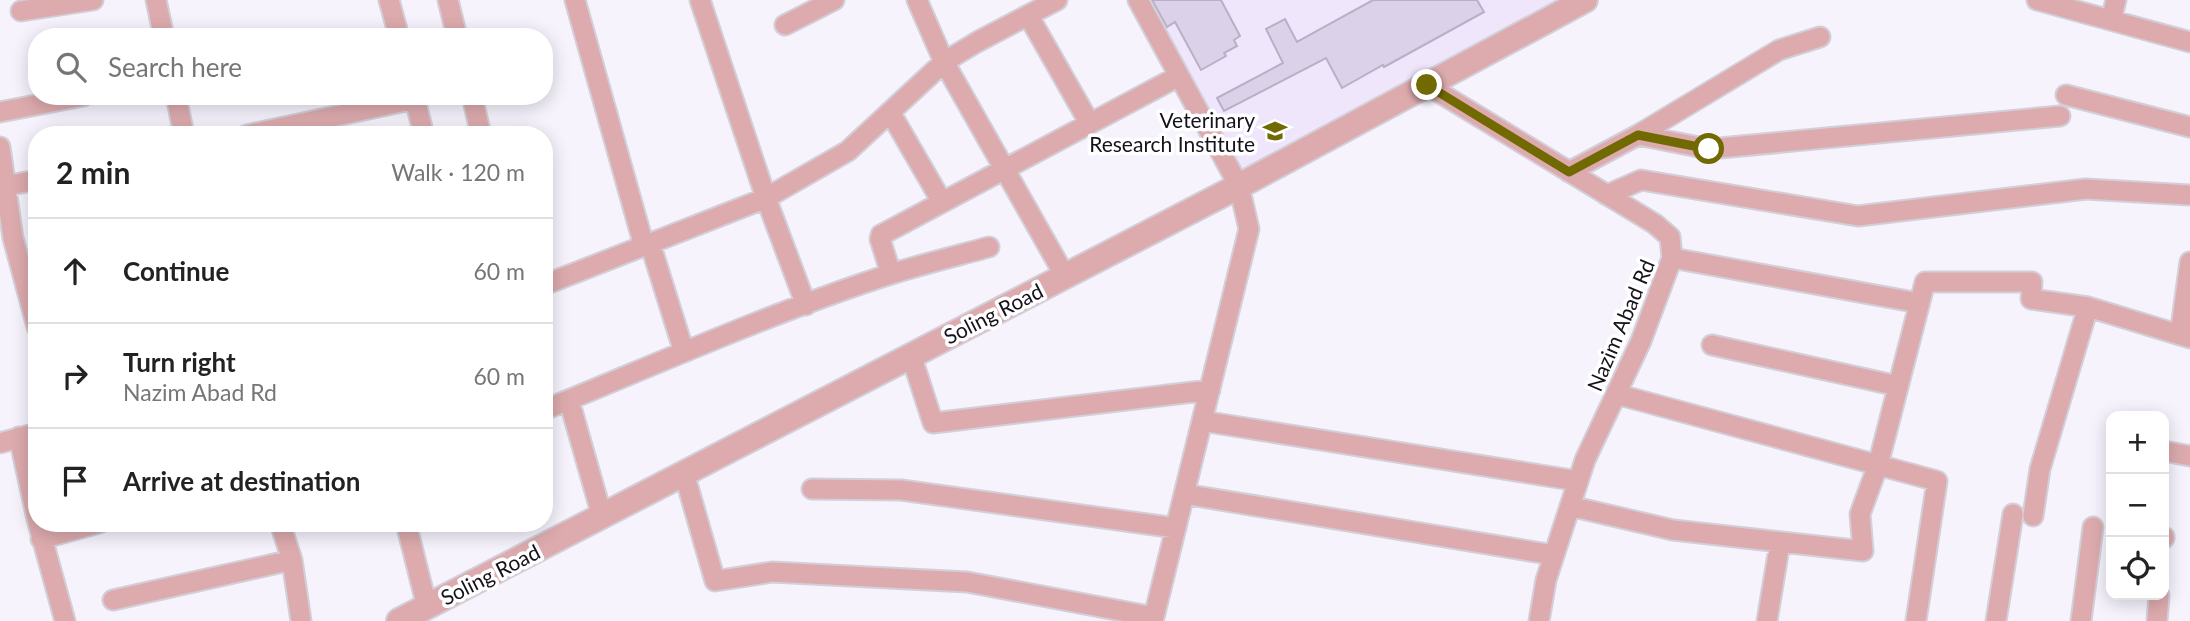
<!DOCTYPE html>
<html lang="en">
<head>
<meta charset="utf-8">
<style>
  :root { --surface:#fff; --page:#f2f2f2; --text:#222; --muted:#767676; --line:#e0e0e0 }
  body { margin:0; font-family:Lato,sans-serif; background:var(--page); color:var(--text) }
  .controls { position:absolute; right:21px; bottom:21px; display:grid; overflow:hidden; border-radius:14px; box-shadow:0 4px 18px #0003 }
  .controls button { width:63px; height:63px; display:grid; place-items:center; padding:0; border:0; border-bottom:2px solid var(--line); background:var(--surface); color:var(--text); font:35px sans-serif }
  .stop { position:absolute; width:21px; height:21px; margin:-16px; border:5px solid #716a03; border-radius:50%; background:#fff }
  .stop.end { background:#716a03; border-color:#fff; box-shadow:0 2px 7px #0008 }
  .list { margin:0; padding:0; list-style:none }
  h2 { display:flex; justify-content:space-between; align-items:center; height:91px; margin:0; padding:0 28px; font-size:30px }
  h2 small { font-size:23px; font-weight:400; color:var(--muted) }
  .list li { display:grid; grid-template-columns:46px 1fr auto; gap:21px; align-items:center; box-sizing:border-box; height:105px; padding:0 28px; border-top:2px solid var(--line) }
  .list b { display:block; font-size:26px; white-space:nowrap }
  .list p { margin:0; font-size:23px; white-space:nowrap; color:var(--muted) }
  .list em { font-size:23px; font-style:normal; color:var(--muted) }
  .icon { flex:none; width:38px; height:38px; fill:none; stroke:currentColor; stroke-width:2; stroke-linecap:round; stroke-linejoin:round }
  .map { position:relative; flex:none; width:2190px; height:621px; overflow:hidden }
  .search { position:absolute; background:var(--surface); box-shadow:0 4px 18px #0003; left:28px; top:28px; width:525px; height:77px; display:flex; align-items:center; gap:18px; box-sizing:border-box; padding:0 24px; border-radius:28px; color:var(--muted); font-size:26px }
  .panel { position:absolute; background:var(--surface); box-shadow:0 4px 18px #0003; left:28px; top:126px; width:525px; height:406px; border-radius:28px }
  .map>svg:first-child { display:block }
  .education { fill:#efe6fc }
  .building { fill:#dbd2ea; stroke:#b9b0c7; stroke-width:2 }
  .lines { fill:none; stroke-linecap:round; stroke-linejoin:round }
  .minor-casing { stroke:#d2cfd9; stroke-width:23 }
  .tertiary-casing { stroke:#d2cfd9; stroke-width:28 }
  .minor { stroke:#ddabae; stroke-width:19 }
  .tertiary { stroke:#ddabae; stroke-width:24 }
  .route { stroke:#716a03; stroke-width:9 }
  .labels { text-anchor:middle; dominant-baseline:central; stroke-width:7; stroke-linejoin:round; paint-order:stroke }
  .poi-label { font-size:21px; fill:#15121a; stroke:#fff; text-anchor:end }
  .street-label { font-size:21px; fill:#15121a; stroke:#fff }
</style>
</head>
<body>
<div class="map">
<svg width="2190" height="621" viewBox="0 0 2190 621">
  <rect width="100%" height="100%" fill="#f6f3fd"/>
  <path class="education" d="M 1138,0 L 1585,0 L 1239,186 Z"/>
  <path class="building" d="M 1152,0 L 1221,0 L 1240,36 L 1234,40 L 1237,46 L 1224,53 L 1226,56 L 1201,70 L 1175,22 L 1167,27 Z
    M 1373,0 L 1477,0 L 1484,12 L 1384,67 L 1383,65 L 1342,88 L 1326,58 L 1224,111 L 1217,98 L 1283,63 L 1266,29 L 1285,19 L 1297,42 Z"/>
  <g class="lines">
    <g class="minor-casing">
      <path id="minor" d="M 156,0 L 164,37
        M 389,0 L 399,37
        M 448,0 L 457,37
        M 575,0 L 644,246
        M 700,0 L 766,198 L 806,305
        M 917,0 L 944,62 L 1065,276
        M 1138,0 L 1239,186 L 1249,229 L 1153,621
        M 2037,0 L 2190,42
        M 21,11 L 93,0
        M 1028,15 L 1090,124
        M 2111,20 L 2116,0
        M 785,25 L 834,0
        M 1427,85 L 1655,224 L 1670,237 L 1672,258 L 1641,341 L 1585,460 L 1546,580 L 1539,621
        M 2066,95 L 2190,127
        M 176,96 L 184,135
        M 414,96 L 424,135
        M 472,96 L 481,135
        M 0,112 L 83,96
        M 890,112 L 942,202
        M 247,135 L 415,99
        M 1638,135 L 1779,50 L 1820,37
        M 0,147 L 13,238 L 37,327
        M 1569,172 L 1638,135 L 1709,149 L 2060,116
        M 0,187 L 37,180
        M 1607,195 L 1641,180 L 1858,216 L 2086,189 L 2190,195
        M 650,243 L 684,352
        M 1672,258 L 1919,303
        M 891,274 L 880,239 L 881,235 L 1179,76
        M 544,285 L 766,198 L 848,151 L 944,62 L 977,42 L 1057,0
        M 2180,335 L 2190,262
        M 1712,345 L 1898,386
        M 911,355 L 933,423 L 1210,390
        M 1616,394 L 1937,481 L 1916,621
        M 569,400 L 602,516
        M 544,410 C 659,363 773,312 891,274 C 923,264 956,256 989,247
        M 1202,421 L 1578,481
        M 19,437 L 37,519
        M 0,443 L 37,433
        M 2164,451 L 2190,456
        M 684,473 L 715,581 L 772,572 L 967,582 L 1154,617
        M 812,489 L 901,490 L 1176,528
        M 1184,494 L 1554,555
        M 1570,506 L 1673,530 L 1863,551 L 1860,514 L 1878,465 L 1925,282 L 2032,282 L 2031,299 L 2088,307 L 2190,338
        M 2033,516 L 2040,469 L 2088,307
        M 38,523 L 65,621
        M 280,523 L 292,560 L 301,621
        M 406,523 L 427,607
        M 2164,538 L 2164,537
        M 41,539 L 99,523
        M 113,600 L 292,560
        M 1767,621 L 1780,542
        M 1996,621 L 2013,514
        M 2081,621 L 2093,527
        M 2157,621 L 2159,595"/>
    </g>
    <g class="tertiary-casing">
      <path id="tertiary" d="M 399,621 L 1239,186 L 1585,0"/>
    </g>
    <use href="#minor" class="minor"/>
    <use href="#tertiary" class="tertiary"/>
  </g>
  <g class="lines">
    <path class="route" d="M 1427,85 L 1569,172 L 1638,135 L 1709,149"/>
  </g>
  <defs>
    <g id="university-bare" transform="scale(1.89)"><path d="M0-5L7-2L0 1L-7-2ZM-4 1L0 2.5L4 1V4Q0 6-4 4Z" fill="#716a03" stroke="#fff" stroke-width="2.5" paint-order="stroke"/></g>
  </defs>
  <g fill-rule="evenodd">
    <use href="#university-bare" x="1275" y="131"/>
  </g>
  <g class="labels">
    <g class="poi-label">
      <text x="1255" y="119">Veterinary<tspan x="1255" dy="24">Research Institute</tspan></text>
    </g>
    <g class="street-label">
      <text transform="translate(993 313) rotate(-27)">Soling Road</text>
      <text transform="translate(1620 325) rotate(-67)">Nazim Abad Rd</text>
      <text transform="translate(490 574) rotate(-27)">Soling Road</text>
    </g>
  </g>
</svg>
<div class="controls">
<button>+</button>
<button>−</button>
<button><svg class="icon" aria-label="locate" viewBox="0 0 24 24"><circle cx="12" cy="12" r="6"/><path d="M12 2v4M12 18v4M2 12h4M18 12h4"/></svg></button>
</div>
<div class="stop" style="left:1709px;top:149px"></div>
<div class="stop end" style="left:1427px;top:85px"></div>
<div class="search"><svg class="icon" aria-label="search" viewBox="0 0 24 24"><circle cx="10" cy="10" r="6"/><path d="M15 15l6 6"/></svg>Search here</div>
<section class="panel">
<h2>2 min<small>Walk · 120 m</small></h2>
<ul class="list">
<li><svg class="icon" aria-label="ahead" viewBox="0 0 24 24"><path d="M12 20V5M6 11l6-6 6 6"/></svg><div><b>Continue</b></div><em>60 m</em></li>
<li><svg class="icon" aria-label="right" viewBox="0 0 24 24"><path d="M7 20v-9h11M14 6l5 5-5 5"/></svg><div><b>Turn right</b><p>Nazim Abad Rd</p></div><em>60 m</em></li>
<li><svg class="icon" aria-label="arrive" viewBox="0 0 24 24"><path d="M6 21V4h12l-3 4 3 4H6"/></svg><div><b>Arrive at destination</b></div></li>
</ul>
</section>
</div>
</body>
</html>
